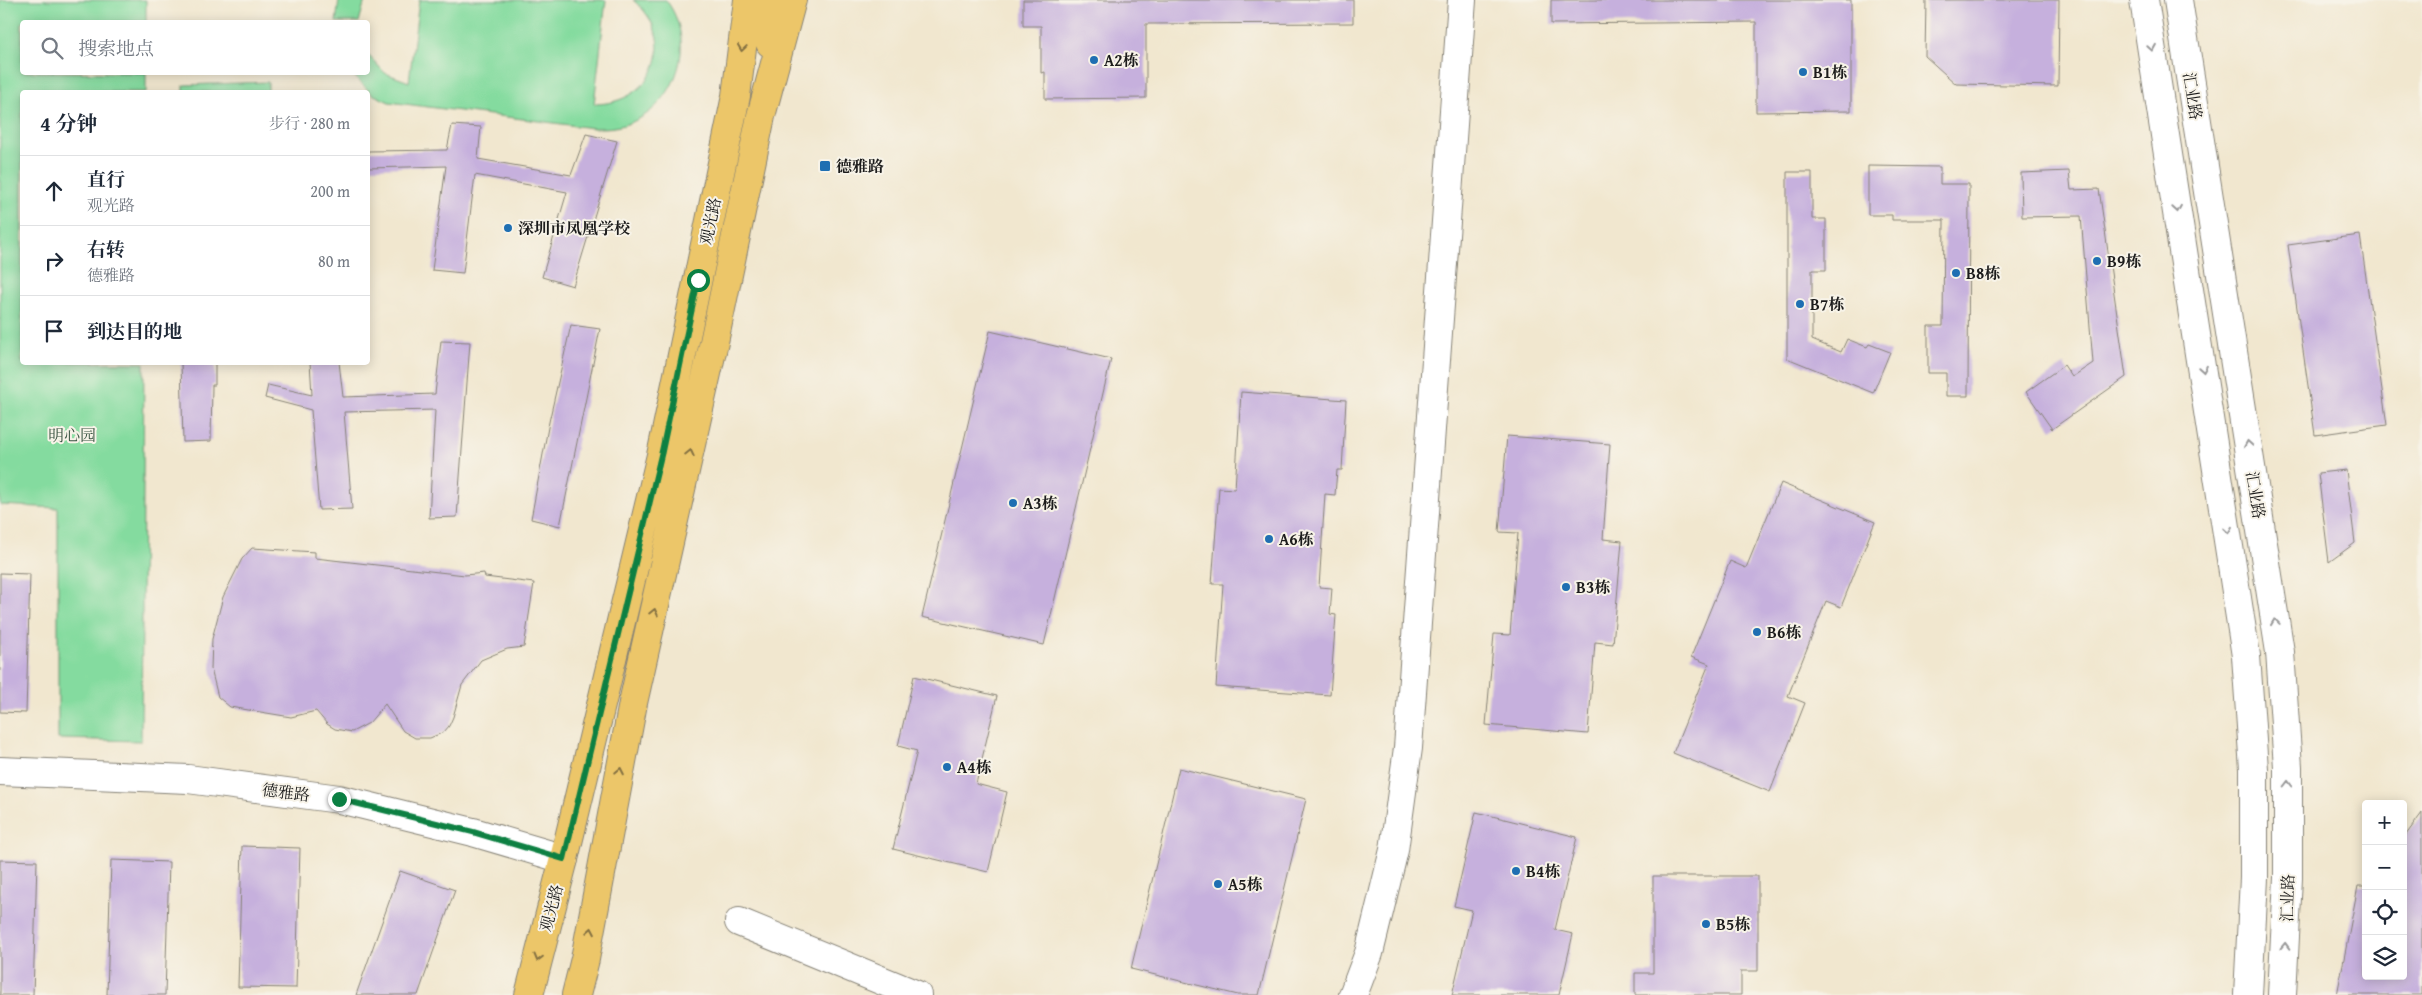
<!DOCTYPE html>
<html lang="zh">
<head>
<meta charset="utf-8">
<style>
  :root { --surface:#fff; --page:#f6f6f7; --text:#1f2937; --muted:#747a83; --line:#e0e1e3 }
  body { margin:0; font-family:"Gentium Book Plus","Noto Serif SC",serif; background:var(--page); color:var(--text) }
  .controls { position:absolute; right:15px; bottom:15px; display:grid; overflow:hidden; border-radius:5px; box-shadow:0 2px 12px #0003 }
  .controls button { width:45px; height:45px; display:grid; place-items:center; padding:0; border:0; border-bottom:1px solid var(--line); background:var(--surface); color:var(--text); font:25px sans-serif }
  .stop { position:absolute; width:15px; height:15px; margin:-11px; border:4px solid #0b8043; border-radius:50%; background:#fff }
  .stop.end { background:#0b8043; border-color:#fff; box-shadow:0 1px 5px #0008 }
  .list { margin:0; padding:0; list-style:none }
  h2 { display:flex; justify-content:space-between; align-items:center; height:65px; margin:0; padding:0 20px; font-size:21px }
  h2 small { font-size:16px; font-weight:400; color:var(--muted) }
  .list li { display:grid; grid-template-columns:32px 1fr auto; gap:15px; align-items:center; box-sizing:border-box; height:70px; padding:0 20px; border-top:1px solid var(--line) }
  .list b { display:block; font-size:19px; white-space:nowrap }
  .list p { margin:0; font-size:16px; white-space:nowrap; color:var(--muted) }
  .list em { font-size:16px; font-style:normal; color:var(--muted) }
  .icon { flex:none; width:28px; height:28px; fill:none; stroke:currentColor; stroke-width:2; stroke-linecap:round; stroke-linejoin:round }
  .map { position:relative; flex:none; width:2422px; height:995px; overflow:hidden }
  .search { position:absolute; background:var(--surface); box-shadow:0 2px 12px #0003; left:20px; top:20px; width:350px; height:55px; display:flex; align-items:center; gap:12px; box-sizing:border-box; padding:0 18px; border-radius:5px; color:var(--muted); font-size:19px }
  .panel { position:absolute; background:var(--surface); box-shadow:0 2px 12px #0003; left:20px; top:90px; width:350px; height:275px; border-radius:5px }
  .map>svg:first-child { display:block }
  .green { fill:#84db9f; stroke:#507c5e }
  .building { fill:#c6b0dd }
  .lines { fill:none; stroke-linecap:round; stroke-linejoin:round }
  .minor-casing { stroke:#868276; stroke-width:30 }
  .major-casing { stroke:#868276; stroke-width:30 }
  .minor { stroke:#fff; stroke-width:28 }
  .major { stroke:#ecc669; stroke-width:28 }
  .oneway { stroke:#847142 }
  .oneway2 { stroke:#999 }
  .route { stroke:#0b8043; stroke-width:6 }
  .poi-dot { fill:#1f6fb2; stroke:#f7f3e8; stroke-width:2 }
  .labels { text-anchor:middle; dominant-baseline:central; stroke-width:4; stroke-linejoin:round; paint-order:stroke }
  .poi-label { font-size:16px; font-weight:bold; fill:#1c1c1c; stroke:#f7f3e8; text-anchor:start }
  .street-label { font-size:16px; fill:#1c1c1c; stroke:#f7f3e8 }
  .park-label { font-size:16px; fill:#3b5543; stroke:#f7f3e8 }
</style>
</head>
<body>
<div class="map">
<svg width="2422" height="995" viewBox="0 0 2422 995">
  <rect width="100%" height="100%" fill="#f7f3e8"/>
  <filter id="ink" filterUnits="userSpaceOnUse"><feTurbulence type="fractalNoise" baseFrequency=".02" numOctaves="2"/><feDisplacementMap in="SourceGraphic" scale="10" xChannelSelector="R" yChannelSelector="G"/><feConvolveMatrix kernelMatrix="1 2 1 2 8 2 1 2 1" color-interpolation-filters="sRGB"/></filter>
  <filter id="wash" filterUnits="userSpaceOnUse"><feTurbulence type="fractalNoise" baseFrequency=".0096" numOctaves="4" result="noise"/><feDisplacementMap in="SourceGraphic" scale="20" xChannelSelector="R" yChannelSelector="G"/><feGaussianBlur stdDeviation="1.12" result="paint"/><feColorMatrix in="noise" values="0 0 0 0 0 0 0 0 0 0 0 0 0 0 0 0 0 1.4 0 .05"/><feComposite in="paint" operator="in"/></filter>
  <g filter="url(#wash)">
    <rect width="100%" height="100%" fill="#f1e7cf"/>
    <path class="green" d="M 0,0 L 146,0 L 146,22 L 22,22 L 22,72 L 146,73 L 146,92 L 22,92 L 22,362 L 144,363 L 141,741 L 58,739 L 58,508 L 0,505 Z
      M 339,0 L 365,0 L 359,22 L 336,22 Z
      M 419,0 L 606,0 L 594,104 C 655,104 681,39 633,0 L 666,0 C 698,42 677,107 627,124 C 616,128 604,128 593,128 L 389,102 L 372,94 L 351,73 L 368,72 L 368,55 L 385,73 L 409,82 Z
      M 268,82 L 268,92 L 184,92 L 184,85 Z"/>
    <g id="blocks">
      <path class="building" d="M 1023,0 L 1353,0 L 1353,23 L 1146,24 L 1146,98 L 1045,99 L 1045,72 L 1041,73 L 1041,26 L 1023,26 Z
        M 1551,0 L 1851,0 L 1851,111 L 1756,112 L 1756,22 L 1551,24 Z
        M 1926,0 L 2059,0 L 2058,86 L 1956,84 L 1925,56 Z
        M 452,125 L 481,127 L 478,159 L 571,175 L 586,134 L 617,141 L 573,286 L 542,277 L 567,192 L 475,175 L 463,273 L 432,270 L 446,166 L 368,168 L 368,151 L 447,150 Z
        M 1868,166 L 1940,167 L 1940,184 L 1969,184 L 1968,396 L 1946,396 L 1946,373 L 1928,373 L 1928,326 L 1943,326 L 1944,220 L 1892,220 L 1892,215 L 1868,215 Z
        M 2069,171 L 2071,190 L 2099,189 L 2126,377 L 2052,429 L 2026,392 L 2064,365 L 2072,377 L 2093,363 L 2081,216 L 2022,217 L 2021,173 Z
        M 1787,172 L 1812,172 L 1812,219 L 1826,219 L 1826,270 L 1812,270 L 1812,340 L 1841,352 L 1847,339 L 1867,347 L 1869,344 L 1890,352 L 1873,393 L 1787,358 Z
        M 2360,235 L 2387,425 L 2315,435 L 2288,245 Z
        M 571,325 L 600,329 L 560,526 L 531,519 L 549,422 Z
        M 990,331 L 1111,359 L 1044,645 L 922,617 Z
        M 441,341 L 470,342 L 457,517 L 429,518 L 435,410 L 344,412 L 352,509 L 319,510 L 311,410 L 265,398 L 268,385 L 312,395 L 310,362 L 339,362 L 343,397 L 435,394 Z
        M 181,362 L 215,362 L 215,385 L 212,385 L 211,441 L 183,442 Z
        M 1241,392 L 1346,400 L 1342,470 L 1337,470 L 1335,495 L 1325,494 L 1319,587 L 1332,588 L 1330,614 L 1336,615 L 1330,695 L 1216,687 L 1223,584 L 1212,584 L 1219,488 L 1235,489 Z
        M 1507,436 L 1610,444 L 1603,539 L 1622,541 L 1613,644 L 1595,642 L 1588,734 L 1486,725 L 1494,634 L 1510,635 L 1518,533 L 1499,532 Z
        M 2346,470 L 2355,543 L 2329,562 L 2318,473 Z
        M 1781,483 L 1875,522 L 1841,607 L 1826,601 L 1788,696 L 1805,703 L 1770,792 L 1673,753 L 1709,664 L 1691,657 L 1730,561 L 1746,568 Z
        M 252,548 L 315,552 L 315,558 L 465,575 L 484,573 L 485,577 L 534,583 L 524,647 L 507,649 L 481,660 L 462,685 L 453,717 L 449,726 L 444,732 L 430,738 L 415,738 L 403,731 L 385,704 L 369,723 L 352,732 L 335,729 L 327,724 L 316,711 L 291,717 L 230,707 L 218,697 L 211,669 L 212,639 L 223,597 L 242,559 Z
        M 0,573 L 30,574 L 26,713 L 0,712 Z
        M 914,676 L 997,696 L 976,784 L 1007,792 L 988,872 L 893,849 L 917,751 L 898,746 Z
        M 1179,768 L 1306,799 L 1259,995 L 1238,995 L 1131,969 Z
        M 1476,812 L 1577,837 L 1555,930 L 1573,934 L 1559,995 L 1452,995 L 1472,910 L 1454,906 Z
        M 2422,813 L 2422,995 L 2337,995 L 2358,886 L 2366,886 L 2366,976 L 2403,976 L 2403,839 Z
        M 242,846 L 300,848 L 296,988 L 238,987 Z
        M 0,860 L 37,861 L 33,995 L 0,995 Z
        M 111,860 L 169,862 L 165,995 L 107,995 Z
        M 400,871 L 455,890 L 418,995 L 356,995 Z
        M 1653,876 L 1758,876 L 1758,971 L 1741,971 L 1741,995 L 1635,995 L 1635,973 L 1653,973 Z"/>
    </g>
  </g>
  <g filter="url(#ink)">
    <use href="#blocks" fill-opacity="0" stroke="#868276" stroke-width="1"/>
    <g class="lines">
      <g class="minor-casing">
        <path id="minor" d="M 2144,0 L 2246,656 L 2254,769 L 2254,878 L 2248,995
          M 2178,0 L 2280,652 L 2288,767 L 2288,878 L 2282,995
          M 0,771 L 188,779 L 339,799 L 473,832 L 564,859
          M 739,922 L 917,995
          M 1353,995 L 1369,953 L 1394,850 L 1408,748 L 1462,0"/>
      </g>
      <g class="major-casing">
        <path id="major" d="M 770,43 L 770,0
          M 529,995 L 564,859 L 662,451 L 736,96 L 748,0
          M 576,995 L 585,959 L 633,703 L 714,342 L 761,116 L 792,0"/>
      </g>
      <use href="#minor" class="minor"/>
      <use href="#major" class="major"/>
    </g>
    <defs><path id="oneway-chevron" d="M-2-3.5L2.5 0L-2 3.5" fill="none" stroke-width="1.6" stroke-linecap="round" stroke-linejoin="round" transform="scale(1.25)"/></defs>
    <g class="oneway">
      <use href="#oneway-chevron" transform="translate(742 48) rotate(98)"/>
      <use href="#oneway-chevron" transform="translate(690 453) rotate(-77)"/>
      <use href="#oneway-chevron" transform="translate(654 612) rotate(-77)"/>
      <use href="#oneway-chevron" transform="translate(620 771) rotate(-79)"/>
      <use href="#oneway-chevron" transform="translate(591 931) rotate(-80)"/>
      <use href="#oneway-chevron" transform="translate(538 958) rotate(105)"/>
    </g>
    <g class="oneway2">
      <use href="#oneway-chevron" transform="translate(2152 48) rotate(81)"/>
      <use href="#oneway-chevron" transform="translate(2177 209) rotate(81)"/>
      <use href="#oneway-chevron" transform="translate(2203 369) rotate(81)"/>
      <use href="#oneway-chevron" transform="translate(2248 444) rotate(-99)"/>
      <use href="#oneway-chevron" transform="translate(2228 530) rotate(81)"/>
      <use href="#oneway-chevron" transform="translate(2275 622) rotate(-98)"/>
      <use href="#oneway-chevron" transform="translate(2288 784) rotate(-90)"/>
      <use href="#oneway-chevron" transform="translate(2285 946) rotate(-88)"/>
    </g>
  </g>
  <g class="lines" filter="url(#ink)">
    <path class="route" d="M 339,799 L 473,832 L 564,859 L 662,451 L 698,280"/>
  </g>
  <g class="poi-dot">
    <circle cx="1094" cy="60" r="5"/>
    <circle cx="1803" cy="72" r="5"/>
    <rect x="819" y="160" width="12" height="12" rx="2.5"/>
    <circle cx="508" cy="228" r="5"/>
    <circle cx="2097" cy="261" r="5"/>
    <circle cx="1956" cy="273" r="5"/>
    <circle cx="1800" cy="304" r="5"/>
    <circle cx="1013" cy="503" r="5"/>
    <circle cx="1269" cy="539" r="5"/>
    <circle cx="1566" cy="587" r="5"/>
    <circle cx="1757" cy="632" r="5"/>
    <circle cx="947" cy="767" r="5"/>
    <circle cx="1516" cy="871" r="5"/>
    <circle cx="1218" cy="884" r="5"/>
    <circle cx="1706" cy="924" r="5"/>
  </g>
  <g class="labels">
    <g class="poi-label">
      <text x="1104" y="60">A2栋</text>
      <text x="1813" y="72">B1栋</text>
      <text x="836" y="166">德雅路</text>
      <text x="518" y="228">深圳市凤凰学校</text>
      <text x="2107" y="261">B9栋</text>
      <text x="1966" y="273">B8栋</text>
      <text x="1810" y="304">B7栋</text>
      <text x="1023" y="503">A3栋</text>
      <text x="1279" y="539">A6栋</text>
      <text x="1576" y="587">B3栋</text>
      <text x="1767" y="632">B6栋</text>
      <text x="957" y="767">A4栋</text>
      <text x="1526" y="871">B4栋</text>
      <text x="1228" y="884">A5栋</text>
      <text x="1716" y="924">B5栋</text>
    </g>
    <g class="street-label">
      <text transform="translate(2193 96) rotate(81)">汇业路</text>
      <text transform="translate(710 221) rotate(-78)">观光路</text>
      <text transform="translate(2256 495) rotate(81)">汇业路</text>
      <text transform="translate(286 792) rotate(7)">德雅路</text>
      <text transform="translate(2287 898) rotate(-88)">汇业路</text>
      <text transform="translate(551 908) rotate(-75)">观光路</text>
    </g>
    <g class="park-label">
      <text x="72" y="435">明心园</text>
    </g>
  </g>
</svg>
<div class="controls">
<button>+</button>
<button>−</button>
<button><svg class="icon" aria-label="locate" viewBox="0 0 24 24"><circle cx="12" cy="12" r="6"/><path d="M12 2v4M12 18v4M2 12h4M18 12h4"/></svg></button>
<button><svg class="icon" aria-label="layers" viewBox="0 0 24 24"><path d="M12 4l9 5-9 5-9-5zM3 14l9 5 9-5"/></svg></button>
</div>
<div class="stop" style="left:698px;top:280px"></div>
<div class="stop end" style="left:339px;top:799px"></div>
<div class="search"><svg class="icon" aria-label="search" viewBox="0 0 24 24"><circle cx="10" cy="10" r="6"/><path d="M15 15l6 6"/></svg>搜索地点</div>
<section class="panel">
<h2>4 分钟<small>步行 · 280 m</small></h2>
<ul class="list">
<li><svg class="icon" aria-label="ahead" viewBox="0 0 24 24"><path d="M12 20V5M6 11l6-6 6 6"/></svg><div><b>直行</b><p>观光路</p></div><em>200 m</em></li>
<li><svg class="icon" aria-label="right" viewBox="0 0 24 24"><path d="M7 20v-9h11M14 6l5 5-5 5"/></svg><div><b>右转</b><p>德雅路</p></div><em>80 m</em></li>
<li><svg class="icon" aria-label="arrive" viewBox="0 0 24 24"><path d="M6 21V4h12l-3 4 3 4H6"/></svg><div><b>到达目的地</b></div></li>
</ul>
</section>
</div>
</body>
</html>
